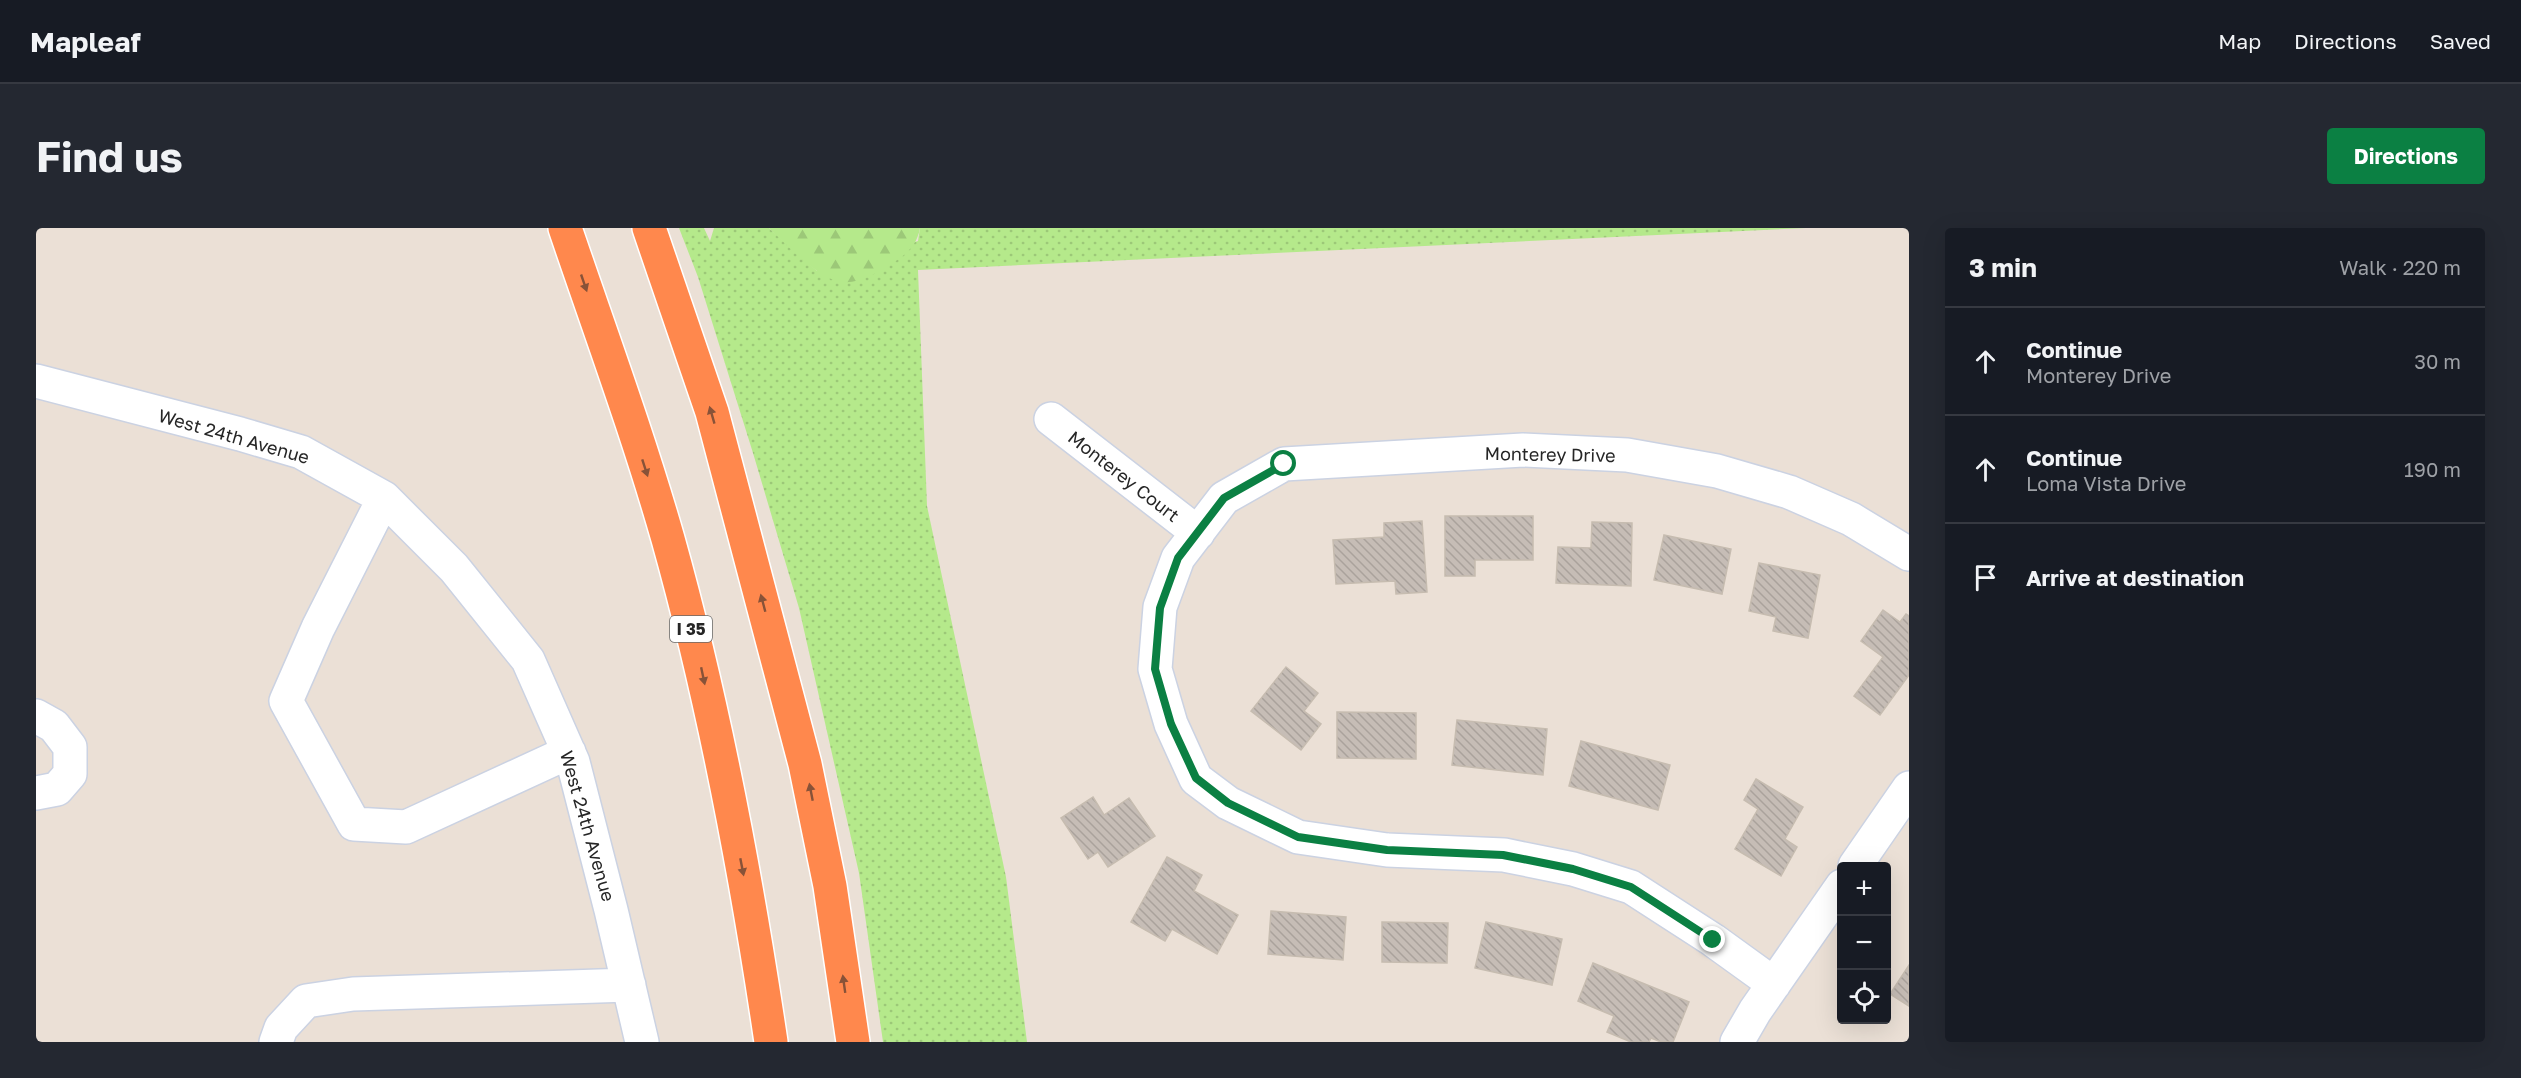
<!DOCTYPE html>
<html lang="en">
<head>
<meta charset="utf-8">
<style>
  :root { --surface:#171b24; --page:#242831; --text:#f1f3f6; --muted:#9ea1a6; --line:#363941; --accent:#0b8043 }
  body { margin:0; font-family:"Golos Text",sans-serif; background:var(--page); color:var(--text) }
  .controls { position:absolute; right:18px; bottom:18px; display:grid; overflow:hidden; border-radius:6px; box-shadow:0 6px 24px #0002 }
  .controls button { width:54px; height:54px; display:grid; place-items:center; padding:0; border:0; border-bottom:2px solid var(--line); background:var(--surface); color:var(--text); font:30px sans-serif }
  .stop { position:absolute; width:18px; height:18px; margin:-14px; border:4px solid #0b8043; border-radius:50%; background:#fff }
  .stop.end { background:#0b8043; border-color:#fff; box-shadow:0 2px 6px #0008 }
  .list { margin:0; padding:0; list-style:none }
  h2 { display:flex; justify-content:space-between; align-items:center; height:78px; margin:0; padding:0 24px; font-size:26px }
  h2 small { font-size:20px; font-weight:400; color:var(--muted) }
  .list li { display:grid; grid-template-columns:39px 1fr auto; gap:18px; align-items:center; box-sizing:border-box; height:108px; padding:0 24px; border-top:2px solid var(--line) }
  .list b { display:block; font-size:22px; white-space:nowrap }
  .list p { margin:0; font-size:20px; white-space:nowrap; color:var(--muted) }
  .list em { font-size:20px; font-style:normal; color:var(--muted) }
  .icon { flex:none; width:33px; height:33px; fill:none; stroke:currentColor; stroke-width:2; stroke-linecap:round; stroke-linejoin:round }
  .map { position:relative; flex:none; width:1873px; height:814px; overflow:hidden; border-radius:6px }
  header { display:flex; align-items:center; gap:36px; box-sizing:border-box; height:84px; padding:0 30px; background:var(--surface); border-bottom:2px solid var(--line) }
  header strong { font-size:28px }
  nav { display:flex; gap:33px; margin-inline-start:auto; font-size:21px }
  .intro { display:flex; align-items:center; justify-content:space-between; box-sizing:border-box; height:144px; padding:0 36px }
  h1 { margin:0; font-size:42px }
  .button { padding:15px 27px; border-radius:6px; background:var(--accent); color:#fff; font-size:21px; font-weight:700 }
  main { display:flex; gap:36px; padding:0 36px }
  aside { flex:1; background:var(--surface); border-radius:6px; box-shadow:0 6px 24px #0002 }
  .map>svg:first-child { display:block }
  .grass { fill:url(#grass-dots) }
  .forest { fill:url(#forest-firs) }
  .building { fill:url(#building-back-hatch); stroke:#c6bcb0; stroke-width:1.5 }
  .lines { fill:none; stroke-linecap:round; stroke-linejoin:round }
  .minor-casing { stroke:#cbd2e2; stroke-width:36 }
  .highway-casing { stroke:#fff; stroke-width:36 }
  .minor { stroke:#fff; stroke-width:33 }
  .highway { stroke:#ff884d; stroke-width:33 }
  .oneway { fill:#885238 }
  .route { stroke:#0b8043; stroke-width:8 }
  .labels { text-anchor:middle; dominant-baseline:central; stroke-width:4.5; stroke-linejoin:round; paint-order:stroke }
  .shield { fill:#fff; stroke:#676767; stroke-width:1.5 }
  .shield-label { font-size:16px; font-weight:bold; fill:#262626 }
  .street-label { font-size:18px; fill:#262626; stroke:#fff }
</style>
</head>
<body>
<header>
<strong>Mapleaf</strong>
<nav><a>Map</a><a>Directions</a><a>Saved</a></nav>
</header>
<div class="intro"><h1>Find us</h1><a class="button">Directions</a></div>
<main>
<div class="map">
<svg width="1873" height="814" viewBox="0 0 1873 814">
  <defs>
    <pattern id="grass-dots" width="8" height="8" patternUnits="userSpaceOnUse" patternTransform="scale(1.5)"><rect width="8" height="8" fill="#b5e98b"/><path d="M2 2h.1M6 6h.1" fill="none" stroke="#9cc878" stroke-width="1.8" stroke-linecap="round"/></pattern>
    <pattern id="forest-firs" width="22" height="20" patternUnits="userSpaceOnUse" patternTransform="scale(1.5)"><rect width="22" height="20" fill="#b5e98b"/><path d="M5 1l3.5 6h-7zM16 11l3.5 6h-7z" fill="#9cc878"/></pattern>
    <pattern id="building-back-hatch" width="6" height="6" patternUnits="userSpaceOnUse" patternTransform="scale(1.5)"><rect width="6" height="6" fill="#c6bdb6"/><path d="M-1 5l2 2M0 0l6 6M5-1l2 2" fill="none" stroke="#aaa29c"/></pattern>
  </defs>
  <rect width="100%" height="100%" fill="#ebe0d6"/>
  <path class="grass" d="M 643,0 L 668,0 L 674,13 L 678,0 L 733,0 L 781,43 L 882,13 L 884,0 L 1770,0 L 882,42 L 891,278 L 970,649 L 991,814 L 847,814 L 823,645 L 763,380 L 717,225 L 662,49 Z"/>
  <path class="forest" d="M 733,0 L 884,0 C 881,18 869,28 853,37 C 840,45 823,56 806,54 C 783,52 750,16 733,0 Z"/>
  <path class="building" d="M 1409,288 L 1497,288 L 1497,332 L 1439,332 L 1439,348 L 1409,348 Z
    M 1386,293 L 1391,364 L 1360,366 L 1359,353 L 1300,356 L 1297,312 L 1348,309 L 1348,295 Z
    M 1556,294 L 1596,295 L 1595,358 L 1520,355 L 1522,319 L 1555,320 Z
    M 1628,307 L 1695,321 L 1686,366 L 1618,352 Z
    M 1723,335 L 1784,347 L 1772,410 L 1737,403 L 1740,389 L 1713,383 Z
    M 1847,382 L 1864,394 L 1870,386 L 1873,388 L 1873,447 L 1844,487 L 1818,468 L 1847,429 L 1825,413 Z
    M 1250,439 L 1282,465 L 1268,483 L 1285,496 L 1265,522 L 1215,483 Z
    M 1301,484 L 1380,485 L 1380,531 L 1301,530 Z
    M 1421,492 L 1511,501 L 1507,547 L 1416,537 Z
    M 1545,513 L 1634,537 L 1622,582 L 1533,558 Z
    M 1720,551 L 1767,579 L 1749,611 L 1761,619 L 1745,648 L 1699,621 L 1722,581 L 1708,572 Z
    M 1057,569 L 1068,587 L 1093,570 L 1119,608 L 1072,639 L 1062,624 L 1052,631 L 1025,590 Z
    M 1131,629 L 1166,647 L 1158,663 L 1202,687 L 1181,726 L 1136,701 L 1129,713 L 1095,694 Z
    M 1235,683 L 1310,689 L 1307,732 L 1232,726 Z
    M 1346,694 L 1412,695 L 1411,735 L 1346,734 Z
    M 1450,694 L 1526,711 L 1516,757 L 1439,740 Z
    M 1557,735 L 1653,774 L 1637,814 L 1625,814 L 1615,810 L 1613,814 L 1595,814 L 1571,804 L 1578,788 L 1542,773 Z
    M 1873,737 L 1873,778 L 1854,766 Z"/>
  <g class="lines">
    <g class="minor-casing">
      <path id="minor" d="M 0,153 L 204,206 L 265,224 L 348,270 L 418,340 L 492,432 L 537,534 L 575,682 L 606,814
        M 1015,191 L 1162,305
        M 348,270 L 282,400 L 250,473 L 318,596 L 370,599 L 533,524
        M 0,488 L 18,498 L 34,519 L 34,546 L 21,561 L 0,565
        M 1819,638 L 1873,560
        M 1738,756 L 1677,712 L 1595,659 L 1537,641 L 1468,627 L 1351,622 L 1262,609 L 1192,575 L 1160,551 L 1135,496 L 1119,441 L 1124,379 L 1142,330 L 1188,270 L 1248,236 L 1487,222 L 1591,227 L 1681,243 L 1753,264 L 1815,291 L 1873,326
        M 240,814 L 245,800 L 270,773 L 317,766 L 593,757
        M 1701,814 L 1719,783 L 1806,658"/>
    </g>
    <g class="highway-casing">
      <path id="highway" d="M 529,0 C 564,103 602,206 632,311 C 678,475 710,645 735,814
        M 613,0 L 676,184 L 769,536 L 794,658 L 817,814"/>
    </g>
    <use href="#minor" class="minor"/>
    <use href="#highway" class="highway"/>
  </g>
  <defs><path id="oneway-solid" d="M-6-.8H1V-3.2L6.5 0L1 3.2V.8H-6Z" transform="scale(1.5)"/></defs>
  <g class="oneway">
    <use href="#oneway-solid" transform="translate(548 55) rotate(71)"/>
    <use href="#oneway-solid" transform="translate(676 187) rotate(-106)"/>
    <use href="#oneway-solid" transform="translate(609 240) rotate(72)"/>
    <use href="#oneway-solid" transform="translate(727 375) rotate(-105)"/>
    <use href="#oneway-solid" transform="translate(667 448) rotate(78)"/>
    <use href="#oneway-solid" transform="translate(775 564) rotate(-101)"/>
    <use href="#oneway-solid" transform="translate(706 639) rotate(79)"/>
    <use href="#oneway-solid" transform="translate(808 756) rotate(-98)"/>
  </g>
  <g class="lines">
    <path class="route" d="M 1248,236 L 1188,270 L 1142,330 L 1124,380 L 1119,441 L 1135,496 L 1160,550 L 1192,575 L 1262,609 L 1351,622 L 1467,627 L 1537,641 L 1595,659 L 1677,712"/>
  </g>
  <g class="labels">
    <rect class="shield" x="634" y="388" width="42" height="26" rx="4.5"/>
    <g class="shield-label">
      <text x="655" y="401">I 35</text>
    </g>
    <g class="street-label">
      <text transform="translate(198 208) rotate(16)">West 24th Avenue</text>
      <text transform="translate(1514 226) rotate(1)">Monterey Drive</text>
      <text transform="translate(1088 248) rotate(38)">Monterey Court</text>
      <text transform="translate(552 598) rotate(74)">West 24th Avenue</text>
    </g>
  </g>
</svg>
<div class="controls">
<button>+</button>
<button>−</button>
<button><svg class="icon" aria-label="locate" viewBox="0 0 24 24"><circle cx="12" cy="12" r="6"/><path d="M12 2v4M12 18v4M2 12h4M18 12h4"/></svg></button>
</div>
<div class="stop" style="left:1248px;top:236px"></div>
<div class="stop end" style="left:1677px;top:712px"></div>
</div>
<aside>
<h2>3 min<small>Walk · 220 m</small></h2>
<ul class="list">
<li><svg class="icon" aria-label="ahead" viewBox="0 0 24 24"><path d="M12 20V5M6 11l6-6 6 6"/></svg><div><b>Continue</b><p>Monterey Drive</p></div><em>30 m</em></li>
<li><svg class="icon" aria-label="ahead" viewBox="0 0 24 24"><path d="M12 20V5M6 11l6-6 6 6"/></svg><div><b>Continue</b><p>Loma Vista Drive</p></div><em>190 m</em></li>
<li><svg class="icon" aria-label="arrive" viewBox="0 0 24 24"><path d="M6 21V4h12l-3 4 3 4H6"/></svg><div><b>Arrive at destination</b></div></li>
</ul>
</aside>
</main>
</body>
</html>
